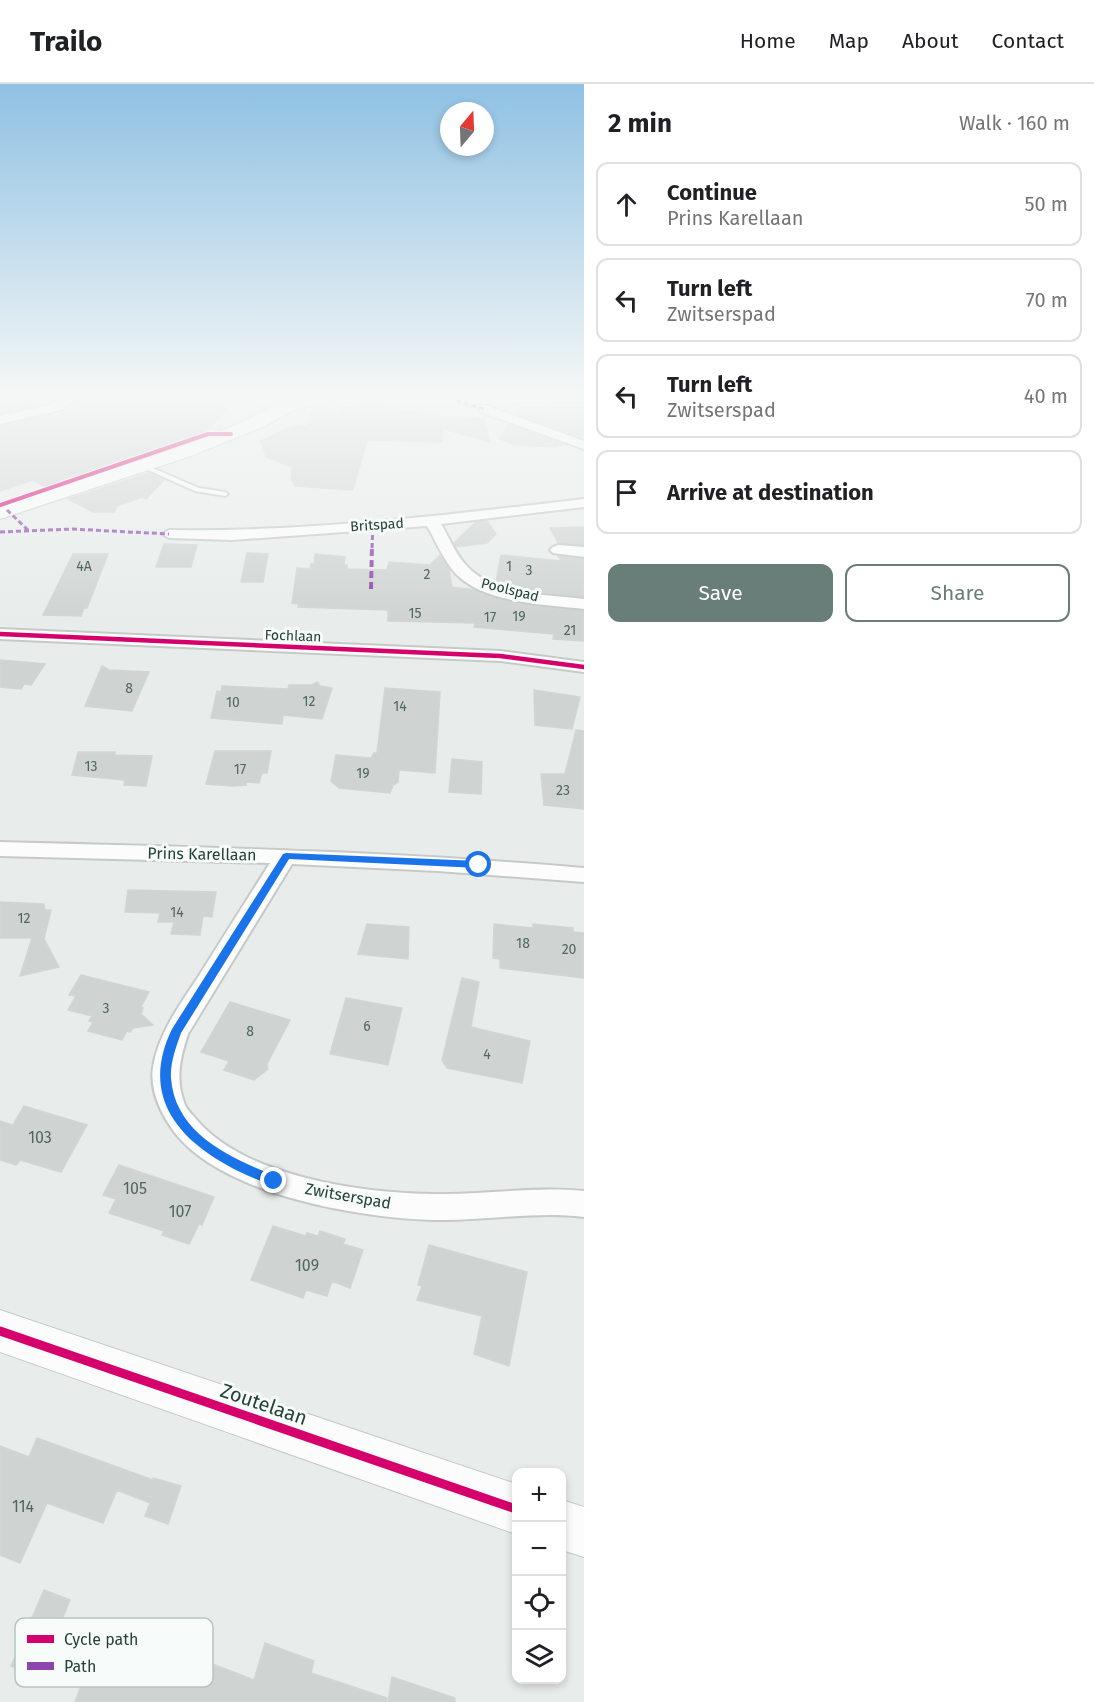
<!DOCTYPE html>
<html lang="en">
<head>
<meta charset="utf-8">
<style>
  :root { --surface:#fff; --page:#f2f2f2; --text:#202124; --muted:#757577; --line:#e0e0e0; --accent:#697e78 }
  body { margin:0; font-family:"Fira Sans",sans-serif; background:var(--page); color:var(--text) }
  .controls { position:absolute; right:18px; bottom:18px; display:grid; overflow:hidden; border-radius:12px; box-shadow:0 3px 9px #0003 }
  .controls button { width:54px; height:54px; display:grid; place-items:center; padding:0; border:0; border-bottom:2px solid var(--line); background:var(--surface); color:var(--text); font:30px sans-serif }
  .compass { position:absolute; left:440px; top:18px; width:54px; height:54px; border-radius:50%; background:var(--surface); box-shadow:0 3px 9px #0003; rotate:19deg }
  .stop { position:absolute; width:18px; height:18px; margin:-14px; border:4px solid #1a73e8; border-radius:50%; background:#fff }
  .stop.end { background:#1a73e8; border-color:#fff; box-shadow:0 2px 6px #0008 }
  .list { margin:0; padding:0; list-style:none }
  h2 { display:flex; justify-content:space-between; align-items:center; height:78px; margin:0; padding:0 24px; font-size:26px }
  h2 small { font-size:20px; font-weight:400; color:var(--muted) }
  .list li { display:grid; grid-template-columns:39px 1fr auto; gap:18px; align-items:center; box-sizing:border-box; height:84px; margin:0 12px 12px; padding:0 12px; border:2px solid var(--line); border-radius:12px }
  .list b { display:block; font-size:22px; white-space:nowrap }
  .list p { margin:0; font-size:20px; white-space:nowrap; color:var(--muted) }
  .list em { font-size:20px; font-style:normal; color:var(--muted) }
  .actions { display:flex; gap:12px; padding:18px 24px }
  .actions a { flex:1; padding:14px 0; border:2px solid var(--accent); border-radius:12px; text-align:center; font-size:21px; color:var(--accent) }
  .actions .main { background:var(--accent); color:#fff }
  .icon { flex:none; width:33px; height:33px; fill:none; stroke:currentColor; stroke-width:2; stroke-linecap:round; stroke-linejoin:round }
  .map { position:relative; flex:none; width:584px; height:1618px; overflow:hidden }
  header { display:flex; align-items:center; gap:36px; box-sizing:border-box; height:84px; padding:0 30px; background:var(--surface); border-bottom:2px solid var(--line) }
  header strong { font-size:28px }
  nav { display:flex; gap:33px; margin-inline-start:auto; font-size:21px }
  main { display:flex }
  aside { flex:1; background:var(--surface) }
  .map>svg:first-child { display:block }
  .building { fill:#cfd4d2; stroke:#d1d6d4; stroke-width:1.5 }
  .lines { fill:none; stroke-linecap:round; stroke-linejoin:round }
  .lane-casing { stroke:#c5cac8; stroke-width:4 }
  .street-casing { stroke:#c5cac8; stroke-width:4 }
  .secondary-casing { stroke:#c3cbc8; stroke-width:2 }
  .lane { fill:#fcfcfc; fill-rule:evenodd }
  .street { fill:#fcfcfc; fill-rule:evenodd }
  .secondary { fill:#fcfcfc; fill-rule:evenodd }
  .quiet-far1 { stroke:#8e44ad; stroke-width:3; stroke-dasharray:5 3; stroke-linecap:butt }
  .quiet { stroke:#8e44ad; stroke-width:4; stroke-dasharray:7 4; stroke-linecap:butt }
  .cycleway-far2-casing { stroke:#f7fbf9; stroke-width:6 }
  .cycleway-far1-casing { stroke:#f7fbf9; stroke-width:8 }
  .cycleway-casing { stroke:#f7fbf9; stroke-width:13 }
  .cycleway-far2 { stroke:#d6006c; stroke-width:4 }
  .cycleway-far1 { stroke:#d6006c; stroke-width:4.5 }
  .cycleway { stroke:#d6006c; stroke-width:9 }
  .route { fill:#1a73e8 }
  .labels { text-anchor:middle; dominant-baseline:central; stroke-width:6; stroke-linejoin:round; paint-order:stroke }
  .far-street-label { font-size:14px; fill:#24423a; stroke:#f7fbf9 }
  .number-label { font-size:14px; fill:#506761 }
  .street-label { font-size:16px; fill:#24423a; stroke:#f7fbf9 }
  .near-number-label { font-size:16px; fill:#506761 }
  .near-street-label { font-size:20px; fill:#24423a; stroke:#f7fbf9 }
  .key { fill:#f7fbf9; stroke:#b8c4c0; stroke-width:1.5 }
  .key-label { font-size:16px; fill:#24423a }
</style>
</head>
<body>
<header>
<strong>Trailo</strong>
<nav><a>Home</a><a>Map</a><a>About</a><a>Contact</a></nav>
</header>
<main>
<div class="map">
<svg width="584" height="1618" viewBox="0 0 584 1618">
  <rect width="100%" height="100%" fill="#e8edeb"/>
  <path class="building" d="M 0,309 L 17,309 L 36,322 L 0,330 Z
    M 94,309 L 192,309 L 215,313 L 227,325 L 203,352 L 173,363 L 47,404 L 33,396 L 0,407 L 0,342 L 50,331 L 53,333 L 82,321 Z
    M 385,321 L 384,325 L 412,326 L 428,332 L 484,334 L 490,358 L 443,345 L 442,358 L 367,356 L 353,406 L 295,402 L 291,395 L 292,383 L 266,373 L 261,357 L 293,342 L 307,342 L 312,328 L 337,329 L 342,323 Z
    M 584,322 L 584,351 L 580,353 L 516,330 L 521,323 Z
    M 509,340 L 564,360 L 557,363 L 515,361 L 499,355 Z
    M 148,389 L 164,396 L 146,415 L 142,413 L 117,422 L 114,428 L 93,428 L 68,415 Z
    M 487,437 L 496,450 L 487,459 L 456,463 L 454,459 L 476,438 Z
    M 584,443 L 584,461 L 558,459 L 550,444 Z
    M 164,460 L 197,461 L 191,483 L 156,483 Z
    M 247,469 L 268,470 L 263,498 L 241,498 Z
    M 73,470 L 108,470 L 87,524 L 84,524 L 81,532 L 43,531 Z
    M 315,470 L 345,473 L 344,481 L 347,481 L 347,485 L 387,486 L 389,478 L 430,481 L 440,471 L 449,485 L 452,503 L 475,506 L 516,519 L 584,527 L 584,557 L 553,555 L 554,550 L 474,543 L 475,539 L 388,537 L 388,526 L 298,523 L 299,520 L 292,519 L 297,484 L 310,485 L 311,480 L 314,480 Z
    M 501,471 L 561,477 L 558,472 L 584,475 L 584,513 L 521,505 L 496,498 Z
    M 0,576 L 24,578 L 45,580 L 31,601 L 24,600 L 21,605 L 0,603 Z
    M 102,582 L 109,586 L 149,588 L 132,627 L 85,622 Z
    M 317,598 L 320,602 L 332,604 L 322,635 L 283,631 L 282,640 L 211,634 L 217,607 L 221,608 L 222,602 L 288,605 L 289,601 L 312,601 Z
    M 385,604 L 440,608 L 435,689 L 399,686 L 398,698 L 393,701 L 390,709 L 339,704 L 331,697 L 336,671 L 371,674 L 374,669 L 377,669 Z
    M 534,606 L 580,613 L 572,645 L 535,641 Z
    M 576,646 L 584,647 L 584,725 L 544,721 L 541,690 L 565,690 Z
    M 215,667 L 271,667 L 267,689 L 262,689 L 259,699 L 246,698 L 246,701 L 233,702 L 206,700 Z
    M 78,668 L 115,668 L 115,671 L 152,672 L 146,702 L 124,701 L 125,696 L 72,691 Z
    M 452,675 L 482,678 L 481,710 L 449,708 Z
    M 128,806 L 216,808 L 212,833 L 203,832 L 200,851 L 171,850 L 174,838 L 158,838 L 160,829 L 125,828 Z
    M 0,818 L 44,820 L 45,826 L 51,826 L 44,855 L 59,883 L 20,892 L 32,854 L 0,854 Z
    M 367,840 L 409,843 L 408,875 L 358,870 Z
    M 494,840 L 533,844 L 533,840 L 573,844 L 573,848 L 584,849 L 584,894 L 500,884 L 500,875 L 493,874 Z
    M 81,891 L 149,908 L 141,923 L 143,924 L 141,930 L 153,941 L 133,944 L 130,948 L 127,947 L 122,956 L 88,947 L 93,938 L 89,937 L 92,932 L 68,926 L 76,912 L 69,911 Z
    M 462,894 L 479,898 L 471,943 L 530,957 L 522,999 L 447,984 L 442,976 Z
    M 346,914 L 402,924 L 388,981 L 330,970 Z
    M 230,918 L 290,936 L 267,980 L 268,985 L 254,996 L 224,986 L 229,977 L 201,968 Z
    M 24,1022 L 87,1041 L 61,1088 L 20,1076 L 16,1081 L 0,1076 L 0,1037 L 13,1041 Z
    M 119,1081 L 214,1113 L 202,1141 L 199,1140 L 189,1160 L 162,1151 L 164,1147 L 109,1129 L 116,1115 L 103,1111 Z
    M 273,1142 L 306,1152 L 307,1149 L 318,1152 L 320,1147 L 345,1155 L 343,1160 L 363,1166 L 350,1204 L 332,1197 L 327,1212 L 306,1206 L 303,1214 L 251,1196 Z
    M 429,1161 L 527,1188 L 509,1282 L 474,1270 L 482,1232 L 417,1216 L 422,1202 L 418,1201 Z
    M 37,1354 L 153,1396 L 153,1394 L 181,1402 L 168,1440 L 145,1432 L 150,1419 L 117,1406 L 103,1439 L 47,1419 L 20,1479 L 0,1471 L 0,1362 L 29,1373 Z
    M 44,1506 L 70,1516 L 38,1594 L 11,1582 Z
    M 265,1559 L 314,1577 L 311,1589 L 387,1614 L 386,1618 L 75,1618 L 96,1561 L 124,1572 L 126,1567 L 167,1582 L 169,1575 L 194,1584 L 197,1574 L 254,1596 Z
    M 392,1593 L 455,1614 L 455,1618 L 388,1618 Z"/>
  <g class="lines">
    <g class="lane-casing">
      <path id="lane" d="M 139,380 L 143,380 L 199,404 L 225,408 L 228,410 L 225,412 L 195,407 L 139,382 Z"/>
    </g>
    <g class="street-casing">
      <path id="street" d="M 71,309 L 85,309 L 61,326 L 0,340 L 0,332 L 53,320 Z
        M 485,321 L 584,357 L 584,365 L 481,328 L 479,325 L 481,322 Z
        M 584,415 L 584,423 L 441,440 C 449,453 455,469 465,480 C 492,512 546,510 584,515 L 584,525 C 544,520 486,520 456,490 C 443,476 436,457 427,442 L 232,456 L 169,454 L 162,450 L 169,446 C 308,448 446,431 584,415 Z
        M 558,461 L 584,463 L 584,473 L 553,469 L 550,466 L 553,463 Z
        M 0,545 L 500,567 L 584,578 L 584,588 L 500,577 L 0,555 Z
        M 0,758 C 195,763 389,767 584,784 L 584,798 L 438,787 L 292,780 L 188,950 C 180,974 175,996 185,1021 C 187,1026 193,1031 196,1035 C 244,1093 362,1109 434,1110 C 484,1111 534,1102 584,1107 L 584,1133 C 534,1127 485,1137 435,1136 C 359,1134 224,1111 175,1049 C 160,1029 148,1003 154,978 C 161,945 182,918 200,890 C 223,853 247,816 270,779 L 0,772 Z"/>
    </g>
    <g class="secondary-casing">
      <path id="secondary" d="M 234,309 L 263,309 L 291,316 L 323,309 L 584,309 L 584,318 L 444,320 L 333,317 L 296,325 L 263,343 L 191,372 L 0,435 L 0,422 C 92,389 188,367 275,322 L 236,313 Z
        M 0,1226 L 516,1400 L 516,1450 L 0,1268 Z
        M 562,1416 L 584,1423 L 584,1473 L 562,1466 Z"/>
    </g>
    <use href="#lane" class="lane"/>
    <use href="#street" class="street"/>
    <use href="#secondary" class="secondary"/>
    <path class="quiet-far1" d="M 458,315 L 459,318 L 485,325
      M 7,426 L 28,446
      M 0,448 L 72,445 L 169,450
      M 372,464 L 373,442"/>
    <path class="quiet" d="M 371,505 L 372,462"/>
    <g class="cycleway-far2-casing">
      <path id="cycleway-far2" d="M 0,421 L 208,350 L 231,350"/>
    </g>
    <g class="cycleway-far1-casing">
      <path id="cycleway-far1" d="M 0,550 L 500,572 L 584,583"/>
    </g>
    <g class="cycleway-casing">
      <path id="cycleway" d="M 0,1247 L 516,1425"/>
    </g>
    <use href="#cycleway-far2" class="cycleway-far2"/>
    <use href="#cycleway-far1" class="cycleway-far1"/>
    <use href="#cycleway" class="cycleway"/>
  </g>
  <linearGradient id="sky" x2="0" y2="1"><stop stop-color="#8fc1e3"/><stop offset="0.58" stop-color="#f5f7f6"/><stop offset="1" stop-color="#f5f7f6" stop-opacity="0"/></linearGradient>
  <rect width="584" height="536" fill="url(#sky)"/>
  <path class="route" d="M 286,769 L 479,777 L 484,781 L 479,784 L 289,775 L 181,949 C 176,963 170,979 171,994 C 175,1051 233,1075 278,1093 L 280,1097 L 274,1102 C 204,1077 131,1029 172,945 L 283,770 Z"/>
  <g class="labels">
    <g class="far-street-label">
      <text transform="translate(377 441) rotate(-4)">Britspad</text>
      <text transform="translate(510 506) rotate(14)">Poolspad</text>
      <text transform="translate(293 552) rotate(2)">Fochlaan</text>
    </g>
    <g class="number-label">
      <text x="84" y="482">4A</text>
      <text x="509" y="482">1</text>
      <text x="529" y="486">3</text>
      <text x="427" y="490">2</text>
      <text x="415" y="529">15</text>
      <text x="519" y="532">19</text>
      <text x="490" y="533">17</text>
      <text x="570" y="546">21</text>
      <text x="129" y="604">8</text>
      <text x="309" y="617">12</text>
      <text x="233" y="618">10</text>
      <text x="400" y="622">14</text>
      <text x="91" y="682">13</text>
      <text x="240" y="685">17</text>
      <text x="363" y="689">19</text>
      <text x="563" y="706">23</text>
      <text x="177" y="828">14</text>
      <text x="24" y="834">12</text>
      <text x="523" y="859">18</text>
      <text x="569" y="865">20</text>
      <text x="106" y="924">3</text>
      <text x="367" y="942">6</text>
      <text x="250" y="947">8</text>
      <text x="487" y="970">4</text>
    </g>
    <g class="street-label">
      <text transform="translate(202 770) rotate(1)">Prins Karellaan</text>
      <text transform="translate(348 1112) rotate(10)">Zwitserspad</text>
    </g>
    <g class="near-number-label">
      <text x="40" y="1053">103</text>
      <text x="135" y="1104">105</text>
      <text x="180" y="1127">107</text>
      <text x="307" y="1181">109</text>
      <text x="23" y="1422">114</text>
    </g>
    <g class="near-street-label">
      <text transform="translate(264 1320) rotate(19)">Zoutelaan</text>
    </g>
  </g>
  <rect x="15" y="1534" width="198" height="69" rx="9" class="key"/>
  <rect x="27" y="1551" width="27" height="8" fill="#d6006c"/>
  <rect x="27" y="1578" width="27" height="8" fill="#8e44ad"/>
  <g class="key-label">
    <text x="64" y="1561">Cycle path</text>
    <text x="64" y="1588">Path</text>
  </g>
</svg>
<div class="controls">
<button>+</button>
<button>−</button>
<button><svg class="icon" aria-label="locate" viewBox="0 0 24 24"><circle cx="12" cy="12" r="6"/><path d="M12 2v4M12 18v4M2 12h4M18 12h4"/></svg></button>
<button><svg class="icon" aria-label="layers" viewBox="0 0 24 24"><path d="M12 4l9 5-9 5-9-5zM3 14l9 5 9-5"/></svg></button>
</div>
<svg class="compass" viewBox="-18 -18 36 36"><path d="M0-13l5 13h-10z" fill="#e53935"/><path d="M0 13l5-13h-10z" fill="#757577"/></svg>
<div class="stop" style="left:479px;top:781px"></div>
<div class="stop end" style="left:274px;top:1097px"></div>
</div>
<aside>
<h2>2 min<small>Walk · 160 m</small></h2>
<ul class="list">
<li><svg class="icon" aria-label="ahead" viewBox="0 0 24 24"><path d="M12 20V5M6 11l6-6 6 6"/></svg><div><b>Continue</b><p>Prins Karellaan</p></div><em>50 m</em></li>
<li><svg class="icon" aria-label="left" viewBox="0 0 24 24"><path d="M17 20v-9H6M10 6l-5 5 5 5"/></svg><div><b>Turn left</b><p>Zwitserspad</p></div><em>70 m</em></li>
<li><svg class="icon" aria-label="left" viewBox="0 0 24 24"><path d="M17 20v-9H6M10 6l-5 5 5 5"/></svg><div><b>Turn left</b><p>Zwitserspad</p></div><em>40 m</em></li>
<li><svg class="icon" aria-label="arrive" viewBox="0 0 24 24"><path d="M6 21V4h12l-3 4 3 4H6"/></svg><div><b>Arrive at destination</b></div></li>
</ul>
<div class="actions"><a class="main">Save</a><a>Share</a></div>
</aside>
</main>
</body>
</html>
